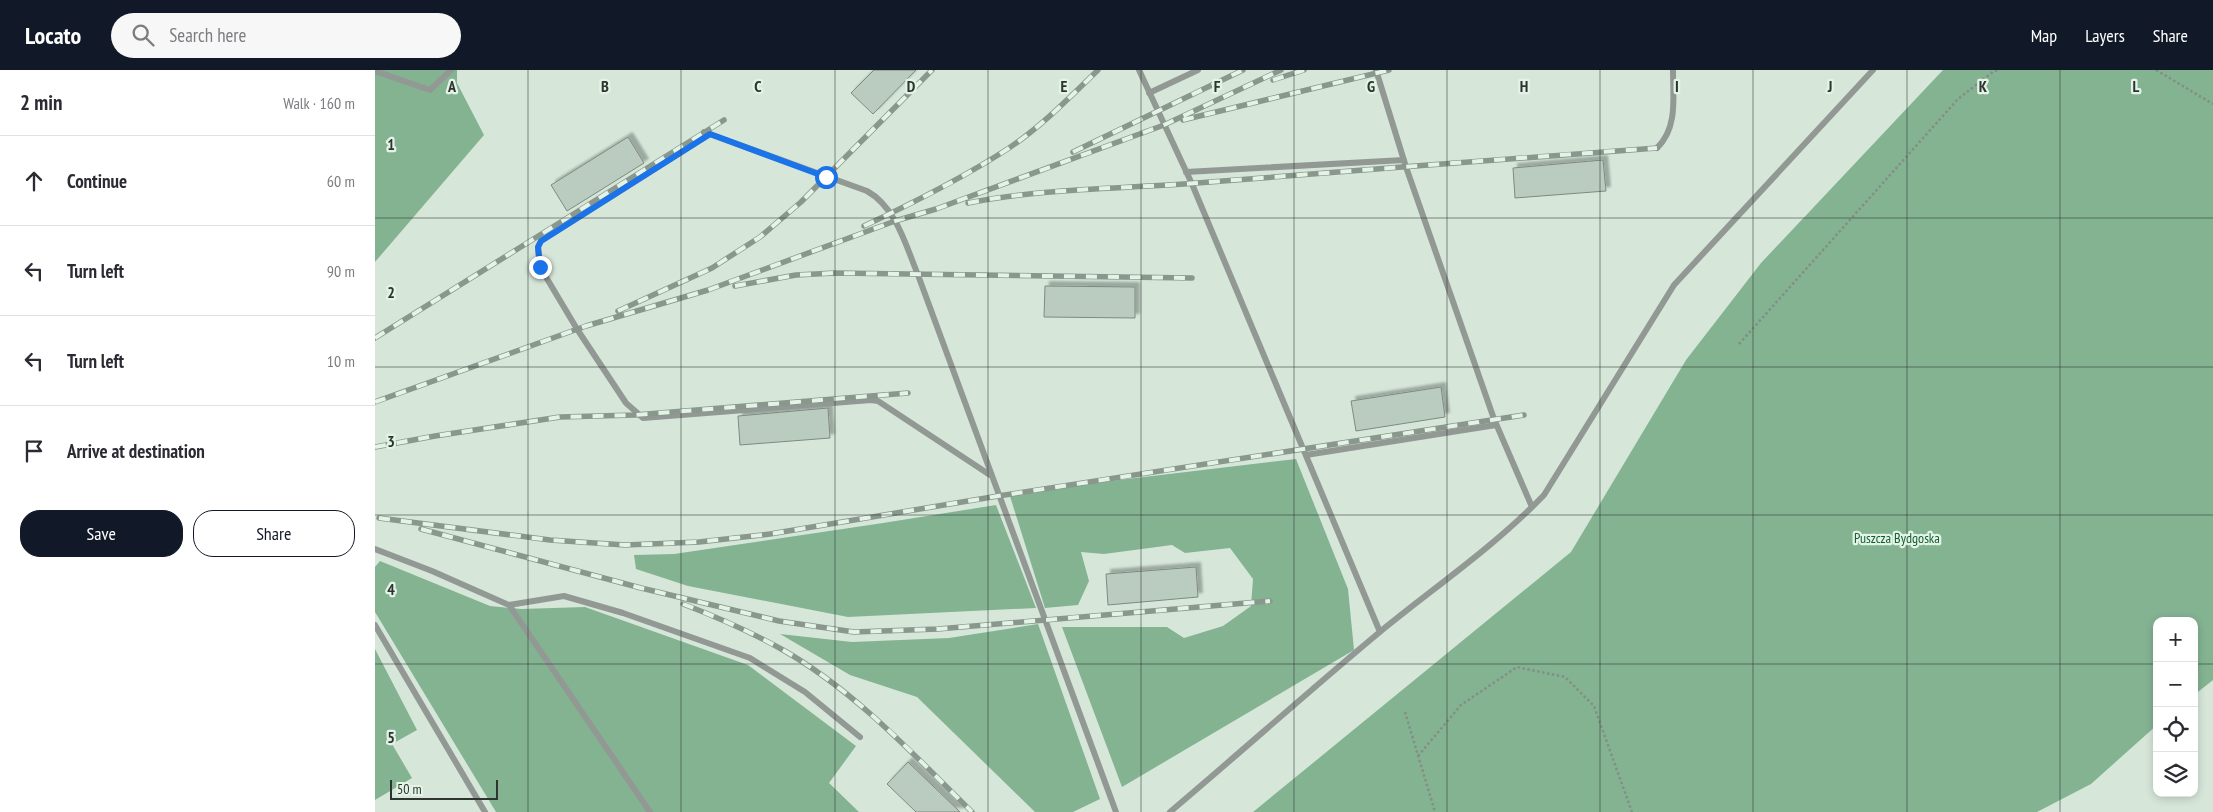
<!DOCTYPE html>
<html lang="en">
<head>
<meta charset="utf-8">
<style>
  :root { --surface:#fff; --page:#f7f7f7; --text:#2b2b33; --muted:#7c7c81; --line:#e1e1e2; --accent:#111827 }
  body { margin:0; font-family:"PT Sans Narrow",sans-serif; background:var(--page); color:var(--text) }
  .controls { position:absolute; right:15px; bottom:15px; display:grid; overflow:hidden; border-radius:10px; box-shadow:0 2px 8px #0003 }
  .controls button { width:45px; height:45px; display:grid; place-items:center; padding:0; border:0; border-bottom:1px solid var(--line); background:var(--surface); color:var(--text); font:25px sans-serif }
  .scale { position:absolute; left:15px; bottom:12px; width:108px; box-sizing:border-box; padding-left:5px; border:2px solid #2e3530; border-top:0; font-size:14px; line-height:18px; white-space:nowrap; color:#2e3530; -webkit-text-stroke:4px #e3f4e7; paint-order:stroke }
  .stop { position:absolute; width:15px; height:15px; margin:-11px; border:4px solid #1a73e8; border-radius:50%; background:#fff }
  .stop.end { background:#1a73e8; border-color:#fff; box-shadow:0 1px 5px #0008 }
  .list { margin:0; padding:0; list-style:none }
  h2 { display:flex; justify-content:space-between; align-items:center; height:65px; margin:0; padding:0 20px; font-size:21px }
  h2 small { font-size:16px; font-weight:400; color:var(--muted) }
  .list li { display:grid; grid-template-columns:32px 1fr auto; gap:15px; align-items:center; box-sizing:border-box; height:90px; padding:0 20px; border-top:1px solid var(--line) }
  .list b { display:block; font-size:19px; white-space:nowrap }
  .list em { font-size:16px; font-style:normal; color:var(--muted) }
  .actions { display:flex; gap:10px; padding:15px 20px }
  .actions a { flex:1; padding:11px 0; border:1px solid var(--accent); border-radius:20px; text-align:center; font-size:18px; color:var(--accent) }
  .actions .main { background:var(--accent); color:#fff }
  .icon { flex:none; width:28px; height:28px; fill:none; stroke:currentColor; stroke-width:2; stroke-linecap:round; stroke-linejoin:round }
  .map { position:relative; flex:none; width:1838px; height:742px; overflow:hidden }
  header { display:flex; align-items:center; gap:30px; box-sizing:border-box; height:70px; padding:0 25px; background:var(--accent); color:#fff }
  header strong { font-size:24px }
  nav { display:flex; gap:28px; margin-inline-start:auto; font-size:18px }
  .search { width:350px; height:45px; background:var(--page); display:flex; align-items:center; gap:12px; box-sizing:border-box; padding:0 18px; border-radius:28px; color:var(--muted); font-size:19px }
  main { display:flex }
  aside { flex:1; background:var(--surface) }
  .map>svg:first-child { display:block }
  .forest { fill:#84b392 }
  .building { fill:#bacbbf; stroke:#7c8b80; filter:url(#shadow) }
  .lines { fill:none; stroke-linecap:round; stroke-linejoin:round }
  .path { stroke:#838f86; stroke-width:2.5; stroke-dasharray:2.5 2.5; stroke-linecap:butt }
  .lane { stroke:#929994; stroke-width:6 }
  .rail-casing { stroke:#8a978d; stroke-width:5.5 }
  .rail { stroke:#e3f4e7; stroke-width:4; stroke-dasharray:11; stroke-linecap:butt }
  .route { stroke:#1a73e8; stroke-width:6 }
  .grid { fill:none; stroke:#2e3530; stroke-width:1; stroke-opacity:0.55 }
  .labels { text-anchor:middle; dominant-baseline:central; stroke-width:4.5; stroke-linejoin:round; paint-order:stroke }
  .park-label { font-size:14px; fill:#125e33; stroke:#e3f4e7 }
  .grid-label { font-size:16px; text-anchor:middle; font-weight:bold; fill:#2e3530; stroke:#e3f4e7; stroke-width:4.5; stroke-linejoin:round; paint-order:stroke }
</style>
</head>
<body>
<header>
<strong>Locato</strong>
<div class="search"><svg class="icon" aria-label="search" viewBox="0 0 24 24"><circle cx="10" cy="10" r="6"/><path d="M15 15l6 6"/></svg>Search here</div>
<nav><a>Map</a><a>Layers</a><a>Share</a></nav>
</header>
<main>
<aside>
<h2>2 min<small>Walk · 160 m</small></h2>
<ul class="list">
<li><svg class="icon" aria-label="ahead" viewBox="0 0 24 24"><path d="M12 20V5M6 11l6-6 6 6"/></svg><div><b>Continue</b></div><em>60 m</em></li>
<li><svg class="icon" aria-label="left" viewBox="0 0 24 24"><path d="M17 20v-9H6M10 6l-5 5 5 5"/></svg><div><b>Turn left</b></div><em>90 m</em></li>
<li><svg class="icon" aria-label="left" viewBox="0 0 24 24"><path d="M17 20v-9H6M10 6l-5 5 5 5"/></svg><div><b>Turn left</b></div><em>10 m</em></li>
<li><svg class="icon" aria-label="arrive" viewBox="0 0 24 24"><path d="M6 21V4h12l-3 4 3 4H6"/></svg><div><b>Arrive at destination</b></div></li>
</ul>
<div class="actions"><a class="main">Save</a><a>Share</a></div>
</aside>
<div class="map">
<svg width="1838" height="742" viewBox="0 0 1838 742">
  <defs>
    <filter id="shadow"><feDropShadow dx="4.5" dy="-4.5" stdDeviation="1" flood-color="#0004"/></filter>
  </defs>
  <rect width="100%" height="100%" fill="#d6e7da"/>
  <path class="forest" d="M 0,0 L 82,0 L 82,13 L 109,65 L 0,192 Z
    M 1568,0 L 1838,0 L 1838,610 L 1819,625 L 1819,551 L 1782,551 L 1782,655 L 1716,714 L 1662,742 L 878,742 L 1196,482 L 1311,290 L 1386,193 Z
    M 921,389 L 973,519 L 979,580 L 747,717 L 687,557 L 792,557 L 809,568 L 848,556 L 876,536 L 878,509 L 855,478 L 810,483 L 797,475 L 729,484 L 706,482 L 714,511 L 703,535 L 670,538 L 634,423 Z
    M 621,435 L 661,538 L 473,547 L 313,516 L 261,499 L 259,485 L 299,484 L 508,453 Z
    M 5,491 L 115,536 L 146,539 L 210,537 L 373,595 L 481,676 L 454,713 L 484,742 L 121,742 L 0,542 L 0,497 Z
    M 663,554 L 725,729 L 698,742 L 660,742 L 542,627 L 475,605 L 405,564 L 477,572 L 574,568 Z
    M 0,579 L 42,660 L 17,674 L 37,708 L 0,730 Z"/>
  <path class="building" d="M 499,0 L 541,0 L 498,44 L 476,23 Z
    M 253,67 L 269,93 L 192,141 L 176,115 Z
    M 1228,90 L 1231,121 L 1140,128 L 1138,98 Z
    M 670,216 L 760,217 L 760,248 L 669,247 Z
    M 1066,317 L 1070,347 L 981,361 L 976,331 Z
    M 453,338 L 455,368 L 365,375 L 363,346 Z
    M 821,497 L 823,527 L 733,535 L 731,504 Z
    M 533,692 L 585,742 L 541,742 L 512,714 Z"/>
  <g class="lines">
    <path class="path" d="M 1781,0 L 1838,34
      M 1364,274 L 1583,29 L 1619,1 L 1624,0
      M 1030,642 L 1060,742
      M 1043,686 L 1086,635 L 1142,597 L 1190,607 L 1219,636 L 1257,742"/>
    <path class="lane" d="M 764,0 L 817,114 L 1005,562
      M 1001,0 L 1031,97 L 1119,349 L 1157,437
      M 0,1 L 55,20 L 76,0
      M 774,23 L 823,0
      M 329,62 L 492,121 C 521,137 531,176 543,205 L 741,742
      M 335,64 L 166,171 L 163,177 L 165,197 L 202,259 L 251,333 L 268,348 L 496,330 L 503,331 L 615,405
      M 1282,78 C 1303,58 1298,27 1298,0
      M 811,102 L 1029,90
      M 931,385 L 1121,355
      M 0,479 L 57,501 L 134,535 L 275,742
      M 134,535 L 189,526 L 248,543 L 375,588 L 430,622 L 485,667
      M 0,555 L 110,742
      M 795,742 C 866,682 935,620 1006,561 C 1061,516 1120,476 1169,425 L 1299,215 L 1498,0"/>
    <g class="rail-casing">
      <path id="rail" d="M 898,10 L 929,0
        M 808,50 L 1014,0
        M 698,82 L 868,0
        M 593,133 C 668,118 745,119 822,113 C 975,101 1129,89 1282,78
        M 489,156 C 538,133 588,108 634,78 C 667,56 695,27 723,0
        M 360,216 L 421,205 L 460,203 L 817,208
        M 243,241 L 337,198 L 385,167 L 426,132 L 557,0
        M 0,268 L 349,50
        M 0,332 L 211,256 L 333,220 L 520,151 L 561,139 L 789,55 L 906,0
        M 0,377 L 60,366 L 185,347 L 260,345 L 533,323
        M 4,448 L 175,470 L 250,475 L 324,472 L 395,464 L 623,426 L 1149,345
        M 46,459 L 266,518 L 404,551 L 479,562 L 563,559 L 895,531
        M 308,534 C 342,547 376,562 408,580 C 480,621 538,684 597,742"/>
    </g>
    <use href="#rail" class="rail"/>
  </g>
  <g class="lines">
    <path class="route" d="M 165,197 L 163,177 L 166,171 L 335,64 L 451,107"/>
  </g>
  <path class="grid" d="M 153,0 L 153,742M 306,0 L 306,742M 460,0 L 460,742M 613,0 L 613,742M 766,0 L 766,742M 919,0 L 919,742M 1072,0 L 1072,742M 1225,0 L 1225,742M 1378,0 L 1378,742M 1532,0 L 1532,742M 1685,0 L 1685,742M 0,148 L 1838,148M 0,297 L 1838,297M 0,445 L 1838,445M 0,594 L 1782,594M 1819,594 L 1838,594"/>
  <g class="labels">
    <g class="park-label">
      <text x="1522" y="468">Puszcza Bydgoska</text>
    </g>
  </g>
  <g class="grid-label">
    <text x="77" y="22">A</text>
    <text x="230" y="22">B</text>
    <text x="383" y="22">C</text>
    <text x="536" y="22">D</text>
    <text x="689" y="22">E</text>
    <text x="842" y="22">F</text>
    <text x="996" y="22">G</text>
    <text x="1149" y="22">H</text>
    <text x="1302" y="22">I</text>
    <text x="1455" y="22">J</text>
    <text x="1608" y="22">K</text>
    <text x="1761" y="22">L</text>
    <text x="16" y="80">1</text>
    <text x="16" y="228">2</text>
    <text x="16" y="377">3</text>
    <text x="16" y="525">4</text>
    <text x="16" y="673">5</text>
  </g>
</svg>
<div class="controls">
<button>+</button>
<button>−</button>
<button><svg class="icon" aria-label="locate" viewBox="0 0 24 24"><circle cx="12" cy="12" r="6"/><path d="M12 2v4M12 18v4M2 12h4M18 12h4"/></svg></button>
<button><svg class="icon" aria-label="layers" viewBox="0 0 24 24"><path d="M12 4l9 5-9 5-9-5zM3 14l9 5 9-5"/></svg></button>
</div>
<div class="scale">50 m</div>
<div class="stop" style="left:451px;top:107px"></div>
<div class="stop end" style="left:165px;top:197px"></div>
</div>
</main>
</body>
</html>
